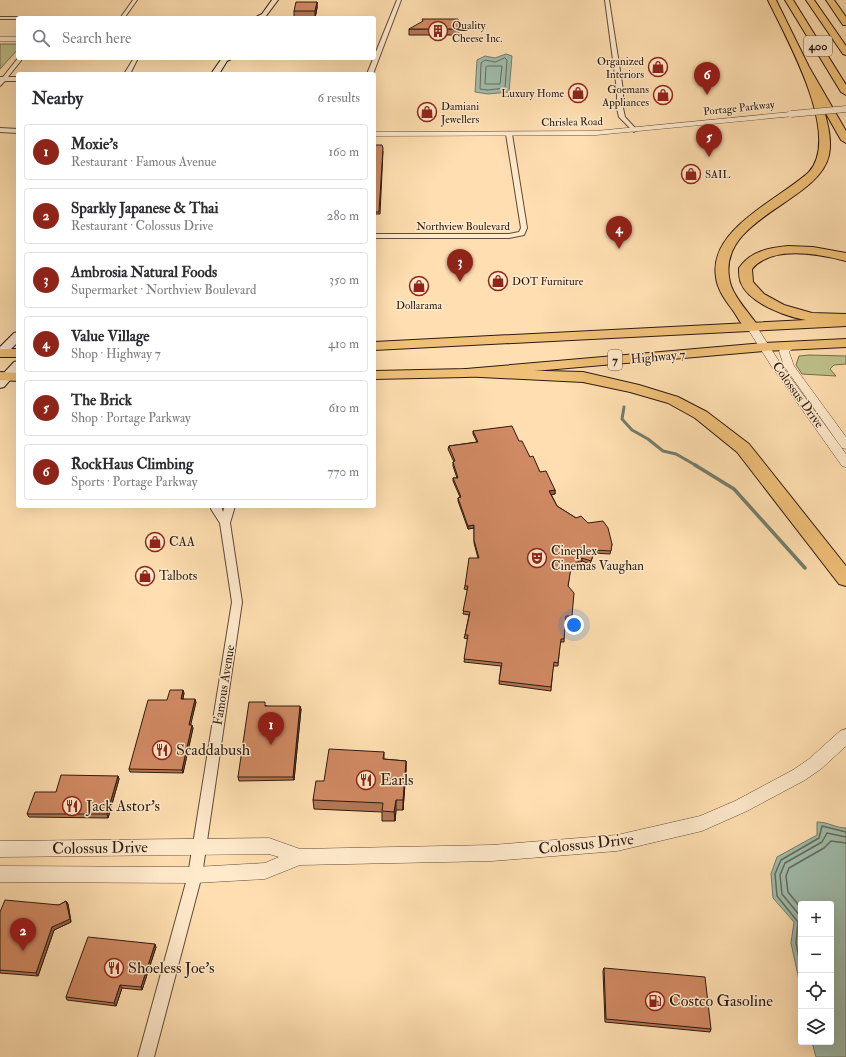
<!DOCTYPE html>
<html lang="en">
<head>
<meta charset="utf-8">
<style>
  :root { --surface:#fff; --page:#f7f7f7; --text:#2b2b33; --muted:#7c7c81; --line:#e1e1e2; --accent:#8f2418 }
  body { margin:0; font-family:"IM FELL Double Pica",serif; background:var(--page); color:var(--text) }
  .controls { position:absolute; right:12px; bottom:12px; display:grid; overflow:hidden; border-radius:4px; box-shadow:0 4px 16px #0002 }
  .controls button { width:36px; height:36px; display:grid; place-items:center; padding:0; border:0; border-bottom:1px solid var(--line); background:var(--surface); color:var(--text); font:20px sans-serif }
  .you { position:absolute; left:574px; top:625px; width:14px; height:14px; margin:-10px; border:3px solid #fff; border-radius:50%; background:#1a73e8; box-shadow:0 0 0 6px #1a73e833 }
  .badge { display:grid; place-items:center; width:26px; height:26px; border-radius:50%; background:var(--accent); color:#fff; font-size:13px; font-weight:700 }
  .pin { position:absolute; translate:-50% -33px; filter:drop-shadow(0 1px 2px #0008) }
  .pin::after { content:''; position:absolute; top:21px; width:14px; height:12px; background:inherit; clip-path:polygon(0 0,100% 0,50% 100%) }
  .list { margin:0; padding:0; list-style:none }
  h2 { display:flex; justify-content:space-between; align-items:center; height:52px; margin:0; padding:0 16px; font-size:17px }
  h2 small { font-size:13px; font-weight:400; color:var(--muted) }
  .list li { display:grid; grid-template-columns:26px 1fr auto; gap:12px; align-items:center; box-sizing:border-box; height:56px; margin:0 8px 8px; padding:0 8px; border:1px solid var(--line); border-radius:4px }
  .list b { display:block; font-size:15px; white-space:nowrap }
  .list p { margin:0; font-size:13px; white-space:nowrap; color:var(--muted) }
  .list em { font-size:13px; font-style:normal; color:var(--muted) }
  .icon { flex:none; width:22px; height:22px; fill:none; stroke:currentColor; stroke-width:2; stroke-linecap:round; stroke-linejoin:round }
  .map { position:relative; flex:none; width:846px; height:1057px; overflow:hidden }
  .search { position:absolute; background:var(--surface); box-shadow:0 4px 16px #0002; left:16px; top:16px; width:360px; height:44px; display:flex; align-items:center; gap:10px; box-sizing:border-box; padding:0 14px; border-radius:4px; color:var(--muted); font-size:15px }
  .panel { position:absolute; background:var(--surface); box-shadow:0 4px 16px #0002; left:16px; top:72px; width:360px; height:436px; border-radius:4px }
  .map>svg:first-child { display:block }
  .green { fill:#c0c28c; stroke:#766e4e }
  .water { fill:#a0bdad; stroke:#727c6e }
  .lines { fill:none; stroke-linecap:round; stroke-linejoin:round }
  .shore-far1 { stroke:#666c5e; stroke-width:1 }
  .shore { stroke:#666c5e; stroke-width:1.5 }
  .stream-far1 { stroke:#727c6e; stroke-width:3 }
  .stream { stroke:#727c6e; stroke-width:3.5 }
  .minor-casing { stroke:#614b38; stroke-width:2 }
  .tertiary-casing { stroke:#614b38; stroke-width:1 }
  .secondary-casing { stroke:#2c1a10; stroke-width:2 }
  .primary-casing { stroke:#2c1a10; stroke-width:2 }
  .motorway-casing { stroke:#2c1a10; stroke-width:2 }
  .minor { fill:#ffeacc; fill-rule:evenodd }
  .tertiary { fill:#ffeacc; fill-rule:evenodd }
  .secondary { fill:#ffeacc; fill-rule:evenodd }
  .primary { fill:#f0c078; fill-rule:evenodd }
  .motorway { fill:#f0c078; fill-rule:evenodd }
  .tertiary-bridge-casing { stroke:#614b38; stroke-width:7; stroke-linecap:butt }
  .tertiary-bridge { stroke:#ffeacc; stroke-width:6 }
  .wall { fill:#b47756; stroke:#2c1a10 }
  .shaded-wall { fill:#926146; stroke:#2c1a10 }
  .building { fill:#d18a64; stroke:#2c1a10 }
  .labels { text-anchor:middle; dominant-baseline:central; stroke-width:3; stroke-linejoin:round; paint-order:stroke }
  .far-poi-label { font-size:11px; fill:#2c1a10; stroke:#ffeacc; text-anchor:start }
  .far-street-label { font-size:11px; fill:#2c1a10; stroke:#ffeacc }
  .shield { fill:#ffeacc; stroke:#6b5848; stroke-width:1 }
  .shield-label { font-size:12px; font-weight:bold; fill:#2c1a10 }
  .street-label { font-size:13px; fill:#2c1a10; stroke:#ffeacc }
  .poi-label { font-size:13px; fill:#2c1a10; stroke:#ffeacc; text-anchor:start }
  .near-poi-label { font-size:16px; fill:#2c1a10; stroke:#ffeacc; text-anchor:start }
  .near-street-label { font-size:16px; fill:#2c1a10; stroke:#ffeacc }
</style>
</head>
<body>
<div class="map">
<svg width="846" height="1057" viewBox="0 0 846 1057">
  <rect width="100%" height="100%" fill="#ffdfb1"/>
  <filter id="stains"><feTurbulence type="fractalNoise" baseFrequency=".005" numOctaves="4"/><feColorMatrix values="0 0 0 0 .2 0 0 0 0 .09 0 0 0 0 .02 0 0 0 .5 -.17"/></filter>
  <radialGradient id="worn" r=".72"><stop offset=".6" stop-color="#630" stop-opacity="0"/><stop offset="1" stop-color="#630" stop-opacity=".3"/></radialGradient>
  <path class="green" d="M 0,44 L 18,44 L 18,49 L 0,69 Z
    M 809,355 L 846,356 L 846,364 L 834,365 L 830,369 L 836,376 L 802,374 L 796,365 L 799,356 Z"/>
  <path class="water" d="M 506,54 L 512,56 L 509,92 L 488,94 L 475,92 L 477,60 L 485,56 L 495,58 Z
    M 817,822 C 829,822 835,828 846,828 L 846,1057 L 816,1057 L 812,1042 L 831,1042 L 831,904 L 801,904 L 801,989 L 791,943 L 794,922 L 773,898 L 771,874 L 777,857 L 817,835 Z"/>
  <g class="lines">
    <path class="shore-far1" d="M 505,58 L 507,60 L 505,88 L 488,90 L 480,89 L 481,63 L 485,60 L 495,62 Z
      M 488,66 L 502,66 L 500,84 L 485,84 L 486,67 Z"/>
    <path class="shore" d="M 801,908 L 788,892 L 786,876 L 789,868 L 824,848 L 831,841 L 846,843
      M 801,917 L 782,894 L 780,875 L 785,863 L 822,842 L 827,833 L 846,837
      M 801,969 L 796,943 L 798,922 L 777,896 L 775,874 L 781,860 L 819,838 L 822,826 L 846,832"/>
    <path class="stream-far1" d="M 624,407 L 622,419 L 632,430 L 648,439 L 663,451 L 676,454 L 697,466"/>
    <path class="stream" d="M 695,465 L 734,489 L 805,568"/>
    <g class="minor-casing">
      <path id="minor" d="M 133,0 L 137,0 L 125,17 L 200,17 L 202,18 L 18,18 L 18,19 L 0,19 L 0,17 L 121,17 Z
        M 397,0 L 401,0 L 373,74 L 367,74 Z
        M 605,0 L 609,0 L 623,90 L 623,108 L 625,117 L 637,130 L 634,132 L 619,117 L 617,108 L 617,90 Z
        M 18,58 L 23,58 L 8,77 L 18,77 L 18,81 L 5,81 L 0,86 L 0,77 L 3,77 Z
        M 134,58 L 138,58 L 130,74 L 124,74 Z
        M 0,128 L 18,129 L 18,133 L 0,132 Z
        M 509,132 L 512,134 L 527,228 L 524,235 L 509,238 L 374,238 L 374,234 L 509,234 L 519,232 L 521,228 L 506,134 Z
        M 211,506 L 221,506 L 223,512 L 225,506 L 235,506 L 230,523 L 242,602 L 202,875 L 154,1057 L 138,1057 L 188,875 L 232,602 L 220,523 L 211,509 Z"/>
    </g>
    <g class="tertiary-casing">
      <path id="tertiary" d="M 0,37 L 18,37 L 18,41 L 0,41 Z
        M 791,112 L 794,112 L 794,116 L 596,135 L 374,136 L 374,132 L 596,131 Z
        M 751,323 L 755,324 L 782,366 L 846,454 L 846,467 L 842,466 L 772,367 L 746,326 Z
        M 790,343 L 795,346 L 789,352 L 794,366 L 846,437 L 846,449 L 842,448 L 784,366 L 779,351 L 786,344 Z
        M 846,729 L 846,746 L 821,769 L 805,780 L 747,811 L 702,831 L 617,851 L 492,861 L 300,865 L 265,879 L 195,883 L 0,882 L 0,866 L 195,867 L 265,863 L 279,857 L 269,854 L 0,857 L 0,841 L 269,838 L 300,849 L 492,845 L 617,835 L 700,816 L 735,801 L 793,770 L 809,759 L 840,731 Z"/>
    </g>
    <g class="secondary-casing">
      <path id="secondary" d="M 272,0 L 278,0 L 266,16 L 254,18 L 262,14 Z
        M 222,58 L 233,58 L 227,61 L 219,74 L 211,74 Z
        M 18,332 L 18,342 L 4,356 L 0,357 L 0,347 L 14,333 Z
        M 18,361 L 18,371 L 4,387 L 0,388 L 0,377 L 14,362 Z"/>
    </g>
    <g class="primary-casing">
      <path id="primary" d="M 846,318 L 846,326 L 374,350 L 374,342 Z
        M 846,339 L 846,347 L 764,351 L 466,377 L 374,379 L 374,371 L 466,369 L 764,343 Z
        M 0,349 L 18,349 L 18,357 L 0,357 Z
        M 0,372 L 18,373 L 18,381 L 0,380 Z"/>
    </g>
    <g class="motorway-casing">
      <path id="motorway" d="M 768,0 L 776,0 L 809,67 L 846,131 L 846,143 L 841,140 L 824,110 C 828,125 832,140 829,155 C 819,202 720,217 729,277 C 731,295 748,311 758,326 L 756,329 C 744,332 740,321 734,312 C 727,302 717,290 716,277 C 708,229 780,199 809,172 C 842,135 786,38 768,0 Z
        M 785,0 L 793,0 L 846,85 L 846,95 L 841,92 Z
        M 806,0 L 814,0 L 846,46 L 846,55 L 843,54 Z
        M 826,0 L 834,0 L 846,17 L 846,25 L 843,25 Z
        M 788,246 L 813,247 L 846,253 L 846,261 C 819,254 772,245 752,269 L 753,282 L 764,294 L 784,305 L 812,313 L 846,314 L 846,322 C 835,322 823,322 812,321 C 791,319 749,304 741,283 C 739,279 739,273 739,268 C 751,251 768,248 788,246 Z
        M 466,369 L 583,372 L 639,385 L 678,397 L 707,412 L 749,444 L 846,566 L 846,586 L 839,584 L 737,452 L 695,418 L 668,403 L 630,392 L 583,382 L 461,376 L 459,373 L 461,370 Z"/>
    </g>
    <use href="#minor" class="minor"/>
    <use href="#tertiary" class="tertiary"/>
    <use href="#secondary" class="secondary"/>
    <use href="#primary" class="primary"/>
    <use href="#motorway" class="motorway"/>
    <g class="tertiary-bridge-casing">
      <path id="tertiary-bridge" d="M 791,114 L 846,109"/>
    </g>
    <use href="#tertiary-bridge" class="tertiary-bridge"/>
  </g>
  <path class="wall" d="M 317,2 L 317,8 L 315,18 L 294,18 L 294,11 Z
    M 409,29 L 459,29 L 459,35 L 409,35 Z
    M 374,145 L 383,151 L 380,214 L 374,214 Z
    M 473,431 L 519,441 L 540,472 L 555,490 L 555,494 L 551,494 L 557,506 L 576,518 L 588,523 L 612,544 L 610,554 L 594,553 L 590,564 L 582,561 L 570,571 L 568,586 L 572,616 L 572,620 L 565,619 L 564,642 L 560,642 L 558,666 L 553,666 L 551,691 L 499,684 L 501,666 L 464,662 L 468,639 L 464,638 L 465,635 L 469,615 L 463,614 L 468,590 L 464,589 L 465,586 L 478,558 L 474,543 L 474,528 L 468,529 L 458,501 L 458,498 L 460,497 L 453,481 L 453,478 L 457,478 L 453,466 L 453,462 L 454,462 L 448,449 L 449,446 L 477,442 L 473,434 Z
    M 184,693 L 183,699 L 196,702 L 190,725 L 193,728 L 183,773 L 130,772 L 129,769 L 167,700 Z
    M 266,705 L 266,706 L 301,709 L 294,780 L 239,781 L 238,777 Z
    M 384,752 L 384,759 L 406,761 L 406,770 L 403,810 L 396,810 L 395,821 L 382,821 L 382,812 L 314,809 L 313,800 L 324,781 Z
    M 118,776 L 119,779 L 108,818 L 29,817 L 27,814 L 56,792 Z
    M 66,901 L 68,904 L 71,922 L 54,930 L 38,976 L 0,973 L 0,912 L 59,905 Z
    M 156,947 L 142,990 L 122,988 L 116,1006 L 67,1000 L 66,997 Z
    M 604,968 L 711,1029 L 710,1032 L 605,1022 L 603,971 Z"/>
  <path class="shaded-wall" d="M 317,2 L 317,8 L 315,18 L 315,11 Z
    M 555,490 L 555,494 L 549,495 L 549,491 Z
    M 474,525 L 474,528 L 468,529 L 468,526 Z
    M 582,558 L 582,561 L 570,571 L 571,568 Z
    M 183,690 L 184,693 L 182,702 L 181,699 Z
    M 195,699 L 196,702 L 190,728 L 189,725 Z
    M 300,706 L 301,709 L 294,780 L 293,777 Z
    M 192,725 L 193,728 L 183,773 L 182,770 Z
    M 406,761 L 406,770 L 403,810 L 403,800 Z
    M 118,776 L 119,779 L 108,818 L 107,814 Z
    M 396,800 L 396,810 L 395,821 L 394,812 Z
    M 66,901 L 68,904 L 71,922 L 54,930 L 38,976 L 36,973 L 52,927 Z
    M 155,944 L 156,947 L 142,990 L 141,987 Z
    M 120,985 L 122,988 L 116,1006 L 114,1003 Z"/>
  <path class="building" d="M 296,2 L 317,2 L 315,11 L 294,11 Z
    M 422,19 L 458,19 L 459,29 L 409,29 L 423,21 Z
    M 374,145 L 382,145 L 383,148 L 379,212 L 374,212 Z
    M 512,426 L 519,441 L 522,441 L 530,457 L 533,456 L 540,472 L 546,471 L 555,490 L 549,491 L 557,506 L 576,518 L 581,516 L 588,523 L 603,521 L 608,528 L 612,544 L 611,551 L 595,550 L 591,561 L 582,558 L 571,568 L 568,586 L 574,593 L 572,616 L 566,616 L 564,639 L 561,639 L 558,663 L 554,662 L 551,687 L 499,681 L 502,663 L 464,659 L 468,635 L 465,635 L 470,612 L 463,611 L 468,586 L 465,586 L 469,558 L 479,558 L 474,540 L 474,525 L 468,526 L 458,498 L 461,497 L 453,478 L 458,478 L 453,462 L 455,461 L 449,446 L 478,442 L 473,431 Z
    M 170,690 L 183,690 L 181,699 L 195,699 L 189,725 L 192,725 L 182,770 L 129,769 L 148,700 L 167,700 Z
    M 249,702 L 265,702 L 265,706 L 300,706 L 293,777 L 238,777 Z
    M 329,749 L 384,752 L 383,759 L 406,761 L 403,800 L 396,800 L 394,812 L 382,811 L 383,803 L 313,800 L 316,781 L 324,781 Z
    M 61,775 L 118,776 L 107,814 L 27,814 L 35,792 L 56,792 Z
    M 5,900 L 59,905 L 66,901 L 70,919 L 52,927 L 36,973 L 0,970 L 0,912 Z
    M 88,937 L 155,944 L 141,987 L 120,985 L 114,1003 L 66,997 Z
    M 604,968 L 705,977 L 711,1029 L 606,1019 Z"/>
  <defs>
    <g id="building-ring" transform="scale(1)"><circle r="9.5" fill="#ffeacc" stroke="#8f2418" stroke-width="1.5"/><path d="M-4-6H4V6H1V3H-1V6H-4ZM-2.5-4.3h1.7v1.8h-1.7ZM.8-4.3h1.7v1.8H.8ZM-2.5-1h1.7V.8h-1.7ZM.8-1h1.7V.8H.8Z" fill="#8f2418"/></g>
    <g id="shop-ring" transform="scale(1)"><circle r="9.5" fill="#ffeacc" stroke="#8f2418" stroke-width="1.5"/><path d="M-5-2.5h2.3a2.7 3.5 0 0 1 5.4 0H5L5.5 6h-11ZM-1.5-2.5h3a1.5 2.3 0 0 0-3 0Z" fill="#8f2418"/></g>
    <g id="theatre-ring" transform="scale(1)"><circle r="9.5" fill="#ffeacc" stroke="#8f2418" stroke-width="1.5"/><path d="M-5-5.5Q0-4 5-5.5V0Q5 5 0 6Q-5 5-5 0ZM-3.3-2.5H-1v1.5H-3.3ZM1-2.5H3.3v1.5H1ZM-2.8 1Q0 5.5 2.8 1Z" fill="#8f2418"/></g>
    <g id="restaurant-ring" transform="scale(1)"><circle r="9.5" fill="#ffeacc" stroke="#8f2418" stroke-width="1.5"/><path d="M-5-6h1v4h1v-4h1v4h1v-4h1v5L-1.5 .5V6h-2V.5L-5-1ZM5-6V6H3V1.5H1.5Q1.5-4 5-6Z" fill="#8f2418"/></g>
    <g id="fuel-ring" transform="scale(1)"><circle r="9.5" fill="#ffeacc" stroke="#8f2418" stroke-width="1.5"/><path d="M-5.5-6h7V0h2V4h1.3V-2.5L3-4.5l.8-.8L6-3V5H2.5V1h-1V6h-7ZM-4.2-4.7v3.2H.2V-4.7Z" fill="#8f2418"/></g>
  </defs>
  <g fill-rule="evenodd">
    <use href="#building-ring" x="438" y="31"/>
    <use href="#shop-ring" x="658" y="67"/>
    <use href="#shop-ring" x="578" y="93"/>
    <use href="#shop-ring" x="663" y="95"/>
    <use href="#shop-ring" x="427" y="112"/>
    <use href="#shop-ring" x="691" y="174"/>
    <use href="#shop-ring" x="498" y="281"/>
    <use href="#shop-ring" x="419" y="286"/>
    <use href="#shop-ring" x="155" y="542"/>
    <use href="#theatre-ring" x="537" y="558"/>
    <use href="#shop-ring" x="145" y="576"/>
    <use href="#restaurant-ring" x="162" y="750"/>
    <use href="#restaurant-ring" x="366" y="780"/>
    <use href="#restaurant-ring" x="72" y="806"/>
    <use href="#restaurant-ring" x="114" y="968"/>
    <use href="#fuel-ring" x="655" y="1001"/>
  </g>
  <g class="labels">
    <g class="far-poi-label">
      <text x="452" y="25">Quality<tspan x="452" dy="13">Cheese Inc.</tspan></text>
      <text x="644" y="61" text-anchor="end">Organized<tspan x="644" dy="13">Interiors</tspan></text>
      <text x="649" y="89" text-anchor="end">Goemans<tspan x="649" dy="13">Appliances</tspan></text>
      <text x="564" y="93" text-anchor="end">Luxury Home</text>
      <text x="441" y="106">Damiani<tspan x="441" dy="13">Jewellers</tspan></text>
      <text x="705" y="174">SAIL</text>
      <text x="512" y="281">DOT Furniture</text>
      <text x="419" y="305" text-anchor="middle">Dollarama</text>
    </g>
    <g class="far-street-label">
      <text transform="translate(739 108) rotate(-6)">Portage Parkway</text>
      <text transform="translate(572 122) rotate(-1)">Chrislea Road</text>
      <text x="463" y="226">Northview Boulevard</text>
    </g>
    <g class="shield">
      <rect x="804" y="36" width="28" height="20" rx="3"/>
      <rect x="608" y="350" width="14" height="20" rx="3"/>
    </g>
    <g class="shield-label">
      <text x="818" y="46">400</text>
      <text x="615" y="360">7</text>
    </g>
    <g class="street-label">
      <text transform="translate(658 357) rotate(-5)">Highway 7</text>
      <text transform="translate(798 395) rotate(54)">Colossus Drive</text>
      <text transform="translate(224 685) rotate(-81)">Famous Avenue</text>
    </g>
    <g class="poi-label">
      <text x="169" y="542">CAA</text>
      <text x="551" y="551">Cineplex<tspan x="551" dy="15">Cinemas Vaughan</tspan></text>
      <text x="159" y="576">Talbots</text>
    </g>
    <g class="near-poi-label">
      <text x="176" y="750">Scaddabush</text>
      <text x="380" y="780">Earls</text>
      <text x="86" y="806">Jack Astor's</text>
      <text x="128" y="968">Shoeless Joe's</text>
      <text x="669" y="1001">Costco Gasoline</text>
    </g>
    <g class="near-street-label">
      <text transform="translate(586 844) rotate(-6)">Colossus Drive</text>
      <text transform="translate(100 848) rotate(-1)">Colossus Drive</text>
    </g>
  </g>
  <rect width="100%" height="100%" filter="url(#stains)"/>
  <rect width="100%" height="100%" fill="url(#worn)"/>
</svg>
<div class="controls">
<button>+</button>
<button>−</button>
<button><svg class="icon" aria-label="locate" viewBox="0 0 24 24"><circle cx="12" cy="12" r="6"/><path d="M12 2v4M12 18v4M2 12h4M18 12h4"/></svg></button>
<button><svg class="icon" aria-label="layers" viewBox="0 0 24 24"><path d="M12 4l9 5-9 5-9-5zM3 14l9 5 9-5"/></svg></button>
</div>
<div class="you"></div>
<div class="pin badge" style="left:271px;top:745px">1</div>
<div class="pin badge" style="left:23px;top:951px">2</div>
<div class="pin badge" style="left:460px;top:282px">3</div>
<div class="pin badge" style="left:619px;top:249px">4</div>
<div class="pin badge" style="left:709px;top:157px">5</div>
<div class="pin badge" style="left:707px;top:95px">6</div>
<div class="search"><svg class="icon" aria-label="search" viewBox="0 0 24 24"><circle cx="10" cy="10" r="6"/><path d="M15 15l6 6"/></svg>Search here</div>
<section class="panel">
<h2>Nearby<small>6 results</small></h2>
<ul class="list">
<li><span class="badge">1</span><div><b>Moxie's</b><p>Restaurant · Famous Avenue</p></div><em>160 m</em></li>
<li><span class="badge">2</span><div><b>Sparkly Japanese &amp; Thai</b><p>Restaurant · Colossus Drive</p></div><em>280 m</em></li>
<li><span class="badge">3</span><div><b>Ambrosia Natural Foods</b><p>Supermarket · Northview Boulevard</p></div><em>350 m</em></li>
<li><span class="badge">4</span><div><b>Value Village</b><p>Shop · Highway 7</p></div><em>410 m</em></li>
<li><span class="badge">5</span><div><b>The Brick</b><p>Shop · Portage Parkway</p></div><em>610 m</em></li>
<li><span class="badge">6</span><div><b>RockHaus Climbing</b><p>Sports · Portage Parkway</p></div><em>770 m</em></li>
</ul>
</section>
</div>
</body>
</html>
